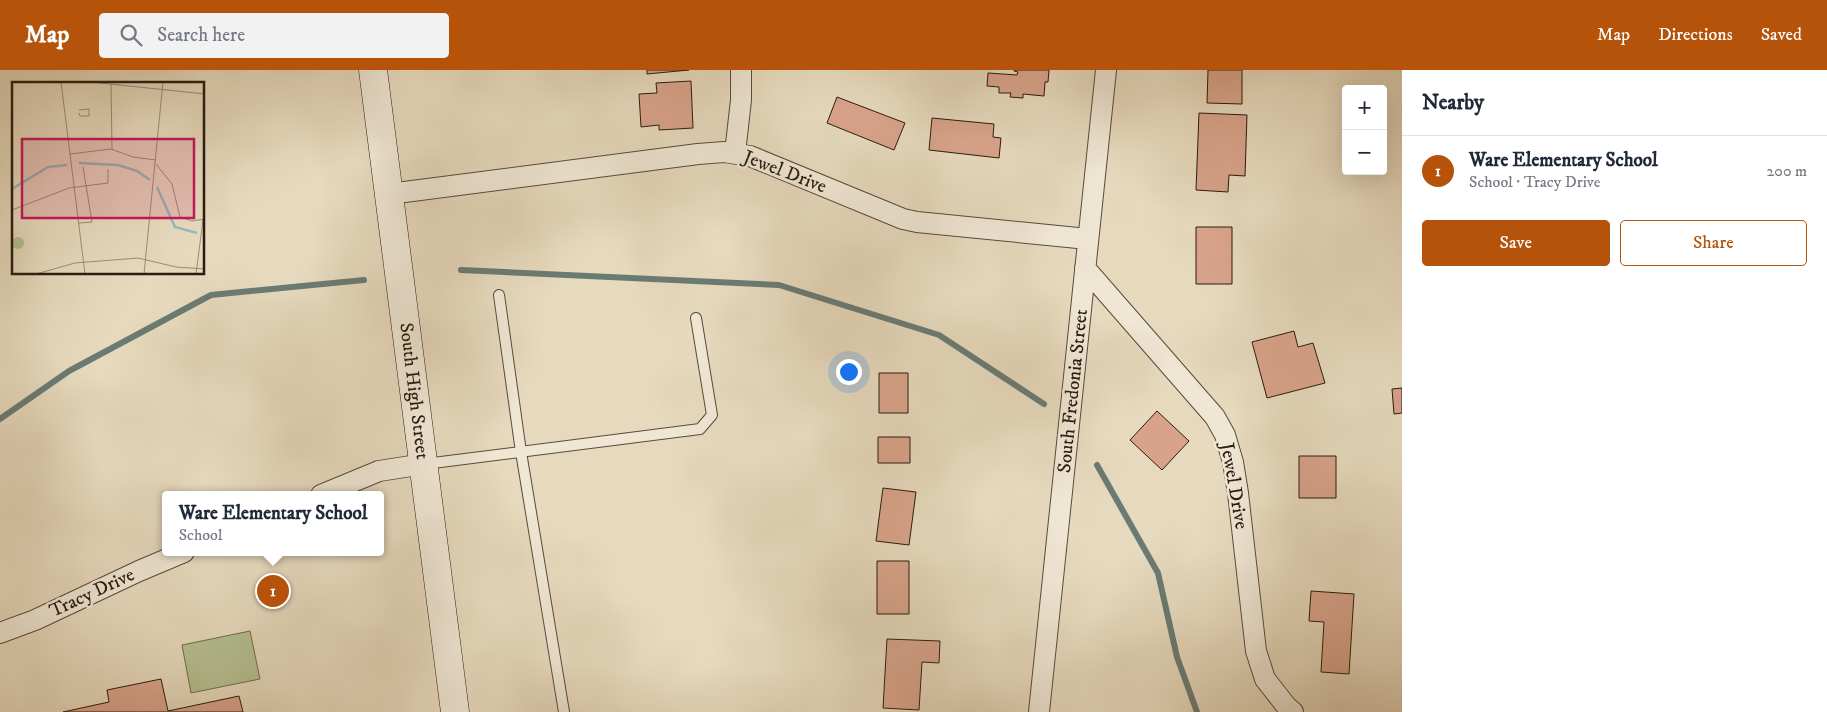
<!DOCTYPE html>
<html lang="en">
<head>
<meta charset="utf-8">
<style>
  :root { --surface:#fff; --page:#f2f2f3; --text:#1f2937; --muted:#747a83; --line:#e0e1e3; --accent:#b45309 }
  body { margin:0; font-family:"IM FELL DW Pica",serif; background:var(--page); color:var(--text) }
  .controls { position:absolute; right:15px; top:15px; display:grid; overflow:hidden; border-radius:5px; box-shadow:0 5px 20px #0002 }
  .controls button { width:45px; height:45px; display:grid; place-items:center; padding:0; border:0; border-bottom:1px solid var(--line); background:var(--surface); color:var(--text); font:25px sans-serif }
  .you { position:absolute; left:848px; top:301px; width:18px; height:18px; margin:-12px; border:4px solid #fff; border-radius:50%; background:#1a73e8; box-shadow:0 0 0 8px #1a73e833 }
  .badge { display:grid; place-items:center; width:32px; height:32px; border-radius:50%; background:var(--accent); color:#fff; font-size:16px; font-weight:700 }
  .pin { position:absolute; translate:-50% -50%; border:2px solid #fff; box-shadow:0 1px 5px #0006 }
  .popup { position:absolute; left:162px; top:421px; width:222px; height:65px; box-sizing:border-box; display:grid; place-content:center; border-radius:5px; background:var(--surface); filter:drop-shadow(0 1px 4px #0005); font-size:16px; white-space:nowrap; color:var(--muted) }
  .popup b { font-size:19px; color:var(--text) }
  .popup::after { content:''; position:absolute; left:50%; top:100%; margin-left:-10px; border:10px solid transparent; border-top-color:var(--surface) }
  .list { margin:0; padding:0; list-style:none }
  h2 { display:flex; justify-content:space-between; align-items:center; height:65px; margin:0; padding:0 20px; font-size:21px }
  h2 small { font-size:16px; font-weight:400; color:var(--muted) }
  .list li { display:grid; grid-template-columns:32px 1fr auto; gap:15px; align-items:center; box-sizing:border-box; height:70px; padding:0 20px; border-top:1px solid var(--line) }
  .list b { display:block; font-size:19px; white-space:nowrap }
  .list p { margin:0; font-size:16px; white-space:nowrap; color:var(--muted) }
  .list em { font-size:16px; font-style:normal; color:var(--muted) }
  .actions { display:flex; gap:10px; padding:15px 20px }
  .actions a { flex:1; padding:11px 0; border:1px solid var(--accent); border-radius:5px; text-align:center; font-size:18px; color:var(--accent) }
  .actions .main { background:var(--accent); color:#fff }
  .icon { flex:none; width:28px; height:28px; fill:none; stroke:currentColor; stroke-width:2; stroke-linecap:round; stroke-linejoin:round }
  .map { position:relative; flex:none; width:1402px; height:642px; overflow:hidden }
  header { display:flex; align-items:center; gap:30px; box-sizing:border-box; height:70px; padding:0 25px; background:var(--accent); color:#fff }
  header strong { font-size:24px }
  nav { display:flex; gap:28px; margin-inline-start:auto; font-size:18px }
  .search { width:350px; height:45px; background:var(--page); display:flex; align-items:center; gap:12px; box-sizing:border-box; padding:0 18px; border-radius:5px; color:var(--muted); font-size:19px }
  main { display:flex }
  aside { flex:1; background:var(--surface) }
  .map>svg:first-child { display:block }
  .green { fill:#b5bf91; stroke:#6f6e50 }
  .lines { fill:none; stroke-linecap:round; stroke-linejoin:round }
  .stream { stroke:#6a7b73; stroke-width:6 }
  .building { fill:#d8a38a; stroke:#291c10 }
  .lane-casing { stroke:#584b3b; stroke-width:12 }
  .street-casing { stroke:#584b3b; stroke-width:22 }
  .secondary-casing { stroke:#291c10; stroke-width:29 }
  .lane { stroke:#efe6d4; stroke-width:10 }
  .street { stroke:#efe6d4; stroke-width:20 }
  .secondary { stroke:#efe6d4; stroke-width:28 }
  .labels { text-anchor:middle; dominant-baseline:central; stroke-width:5; stroke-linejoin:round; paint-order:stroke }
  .street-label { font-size:19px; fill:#291c10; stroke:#efe6d4 }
  .inset-river { fill:none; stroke:#96bab5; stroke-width:2.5 }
  .inset-road { fill:none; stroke:#9a8d78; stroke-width:1 }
  .view { fill:#c2185b; fill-opacity:0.15; stroke:#c2185b; stroke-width:2.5 }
  .inset-edge { fill:none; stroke:#291c10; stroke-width:2.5 }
</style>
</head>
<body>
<header>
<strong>Map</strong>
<div class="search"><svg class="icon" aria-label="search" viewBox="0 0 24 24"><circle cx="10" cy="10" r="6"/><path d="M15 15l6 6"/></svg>Search here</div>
<nav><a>Map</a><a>Directions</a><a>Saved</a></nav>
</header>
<main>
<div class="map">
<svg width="1402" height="642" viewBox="0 0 1402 642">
  <rect width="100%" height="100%" fill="#e6d9bd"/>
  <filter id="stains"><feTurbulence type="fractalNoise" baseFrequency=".004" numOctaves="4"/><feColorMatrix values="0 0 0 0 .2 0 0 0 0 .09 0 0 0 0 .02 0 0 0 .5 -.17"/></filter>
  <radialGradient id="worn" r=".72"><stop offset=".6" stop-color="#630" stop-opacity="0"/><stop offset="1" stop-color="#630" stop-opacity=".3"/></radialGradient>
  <path class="green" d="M 250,561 L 260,609 L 191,623 L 182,575 Z"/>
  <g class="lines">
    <path class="stream" d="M 461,200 L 779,215 L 939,265 L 1044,334
      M 0,349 L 69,301 L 211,225 L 364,210
      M 1097,395 L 1158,503 L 1177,587 L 1197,642"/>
  </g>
  <path class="building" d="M 647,0 L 689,0 L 647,4 Z
    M 1014,0 L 1049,0 L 1048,12 L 1045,12 L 1044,26 L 1023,24 L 1023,28 L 1010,27 L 1011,23 L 999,23 L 999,17 L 987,16 L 988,3 L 1017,5 L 1018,2 L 1014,1 Z
    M 1208,0 L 1242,0 L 1242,34 L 1207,33 Z
    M 691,11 L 693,58 L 659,60 L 659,55 L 641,57 L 639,24 L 657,23 L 656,13 Z
    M 837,27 L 905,53 L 894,80 L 827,53 Z
    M 1199,43 L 1247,45 L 1245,106 L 1229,105 L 1228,122 L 1196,120 Z
    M 932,48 L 994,54 L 993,67 L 1001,68 L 999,88 L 929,80 Z
    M 1196,157 L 1232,157 L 1232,214 L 1196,214 Z
    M 1294,261 L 1298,277 L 1313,273 L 1325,313 L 1267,328 L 1252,272 Z
    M 879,303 L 908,303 L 908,343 L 879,343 Z
    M 1402,318 L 1402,343 L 1394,344 L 1392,319 Z
    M 1157,341 L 1189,371 L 1162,400 L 1130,370 Z
    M 878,367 L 910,367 L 910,393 L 878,393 Z
    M 1299,386 L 1336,386 L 1336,428 L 1299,428 Z
    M 883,418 L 916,422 L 909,475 L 876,471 Z
    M 877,491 L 909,491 L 909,544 L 877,544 Z
    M 1311,521 L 1354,524 L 1349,604 L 1321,602 L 1324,552 L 1309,551 Z
    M 887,569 L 940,571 L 939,593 L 922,592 L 919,640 L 883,638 Z
    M 161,609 L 168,641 L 239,626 L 243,642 L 63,642 L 109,632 L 107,620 Z"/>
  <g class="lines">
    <g class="lane-casing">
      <path id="lane" d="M 499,225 L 521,382 L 564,642
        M 425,394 L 700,359 L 712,345 L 696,248"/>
    </g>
    <g class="street-casing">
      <path id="street" d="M 735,83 L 741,30 L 741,0
        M 389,124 L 698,84 L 724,82 L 750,86 L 903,149 L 917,152 L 1088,169
        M 1085,198 L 1215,347 L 1225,365 L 1233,392 L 1238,423 L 1256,581 L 1265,609 L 1287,637 L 1293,642
        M 321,425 L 379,401 L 424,394
        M 0,563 L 35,550 L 139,501 L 184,482
        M 1039,642 L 1106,0"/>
    </g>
    <g class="secondary-casing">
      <path id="secondary" d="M 373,0 L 455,642"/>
    </g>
    <use href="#lane" class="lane"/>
    <use href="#street" class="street"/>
    <use href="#secondary" class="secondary"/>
  </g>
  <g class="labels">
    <g class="street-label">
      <text transform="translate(785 102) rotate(21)">Jewel Drive</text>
      <text transform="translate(414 321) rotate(83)">South High Street</text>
      <text transform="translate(1073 321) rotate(-84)">South Fredonia Street</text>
      <text transform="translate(1234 416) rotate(80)">Jewel Drive</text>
      <text transform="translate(92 523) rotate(-25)">Tracy Drive</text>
    </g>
  </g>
  <g transform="translate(12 12)">
    <rect width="192" height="192" fill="#e6d9bd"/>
    <path d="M0 161a6 6 0 1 1 12 0a6 6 0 1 1-12 0Z" fill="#b5bf91"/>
    <path class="inset-river" d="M 67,81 L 106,83 L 125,89 L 138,98M 145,105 L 163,145 L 185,151M 0,107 L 36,85 L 55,83"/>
    <path class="inset-road" d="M 49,0 L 73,192M 79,0 L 193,12M 99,2 L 100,67M 67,28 L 77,27 L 77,34 L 68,34 L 67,31M 58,72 L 99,67 L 121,75 L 144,78M 144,82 L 160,102 L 168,135 L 180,139 L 193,137M 0,128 L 57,106 L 96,101 L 96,87M 67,141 L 80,140 L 71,85M 24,192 L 63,181 L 126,176 L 164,185 L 193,187M 132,192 L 151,0M 184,192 L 191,138"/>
    <path class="view" d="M 10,57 L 182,57 L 182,136 L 10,136 Z"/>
    <rect width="192" height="192" class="inset-edge"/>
  </g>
  <rect width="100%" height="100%" filter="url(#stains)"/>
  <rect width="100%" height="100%" fill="url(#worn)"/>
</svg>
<div class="controls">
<button>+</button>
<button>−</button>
</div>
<div class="you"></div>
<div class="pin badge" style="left:273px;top:521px">1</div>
<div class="popup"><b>Ware Elementary School</b>School</div>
</div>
<aside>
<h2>Nearby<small></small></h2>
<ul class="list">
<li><span class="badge">1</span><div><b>Ware Elementary School</b><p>School · Tracy Drive</p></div><em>200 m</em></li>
</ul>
<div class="actions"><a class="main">Save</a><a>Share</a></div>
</aside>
</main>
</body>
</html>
